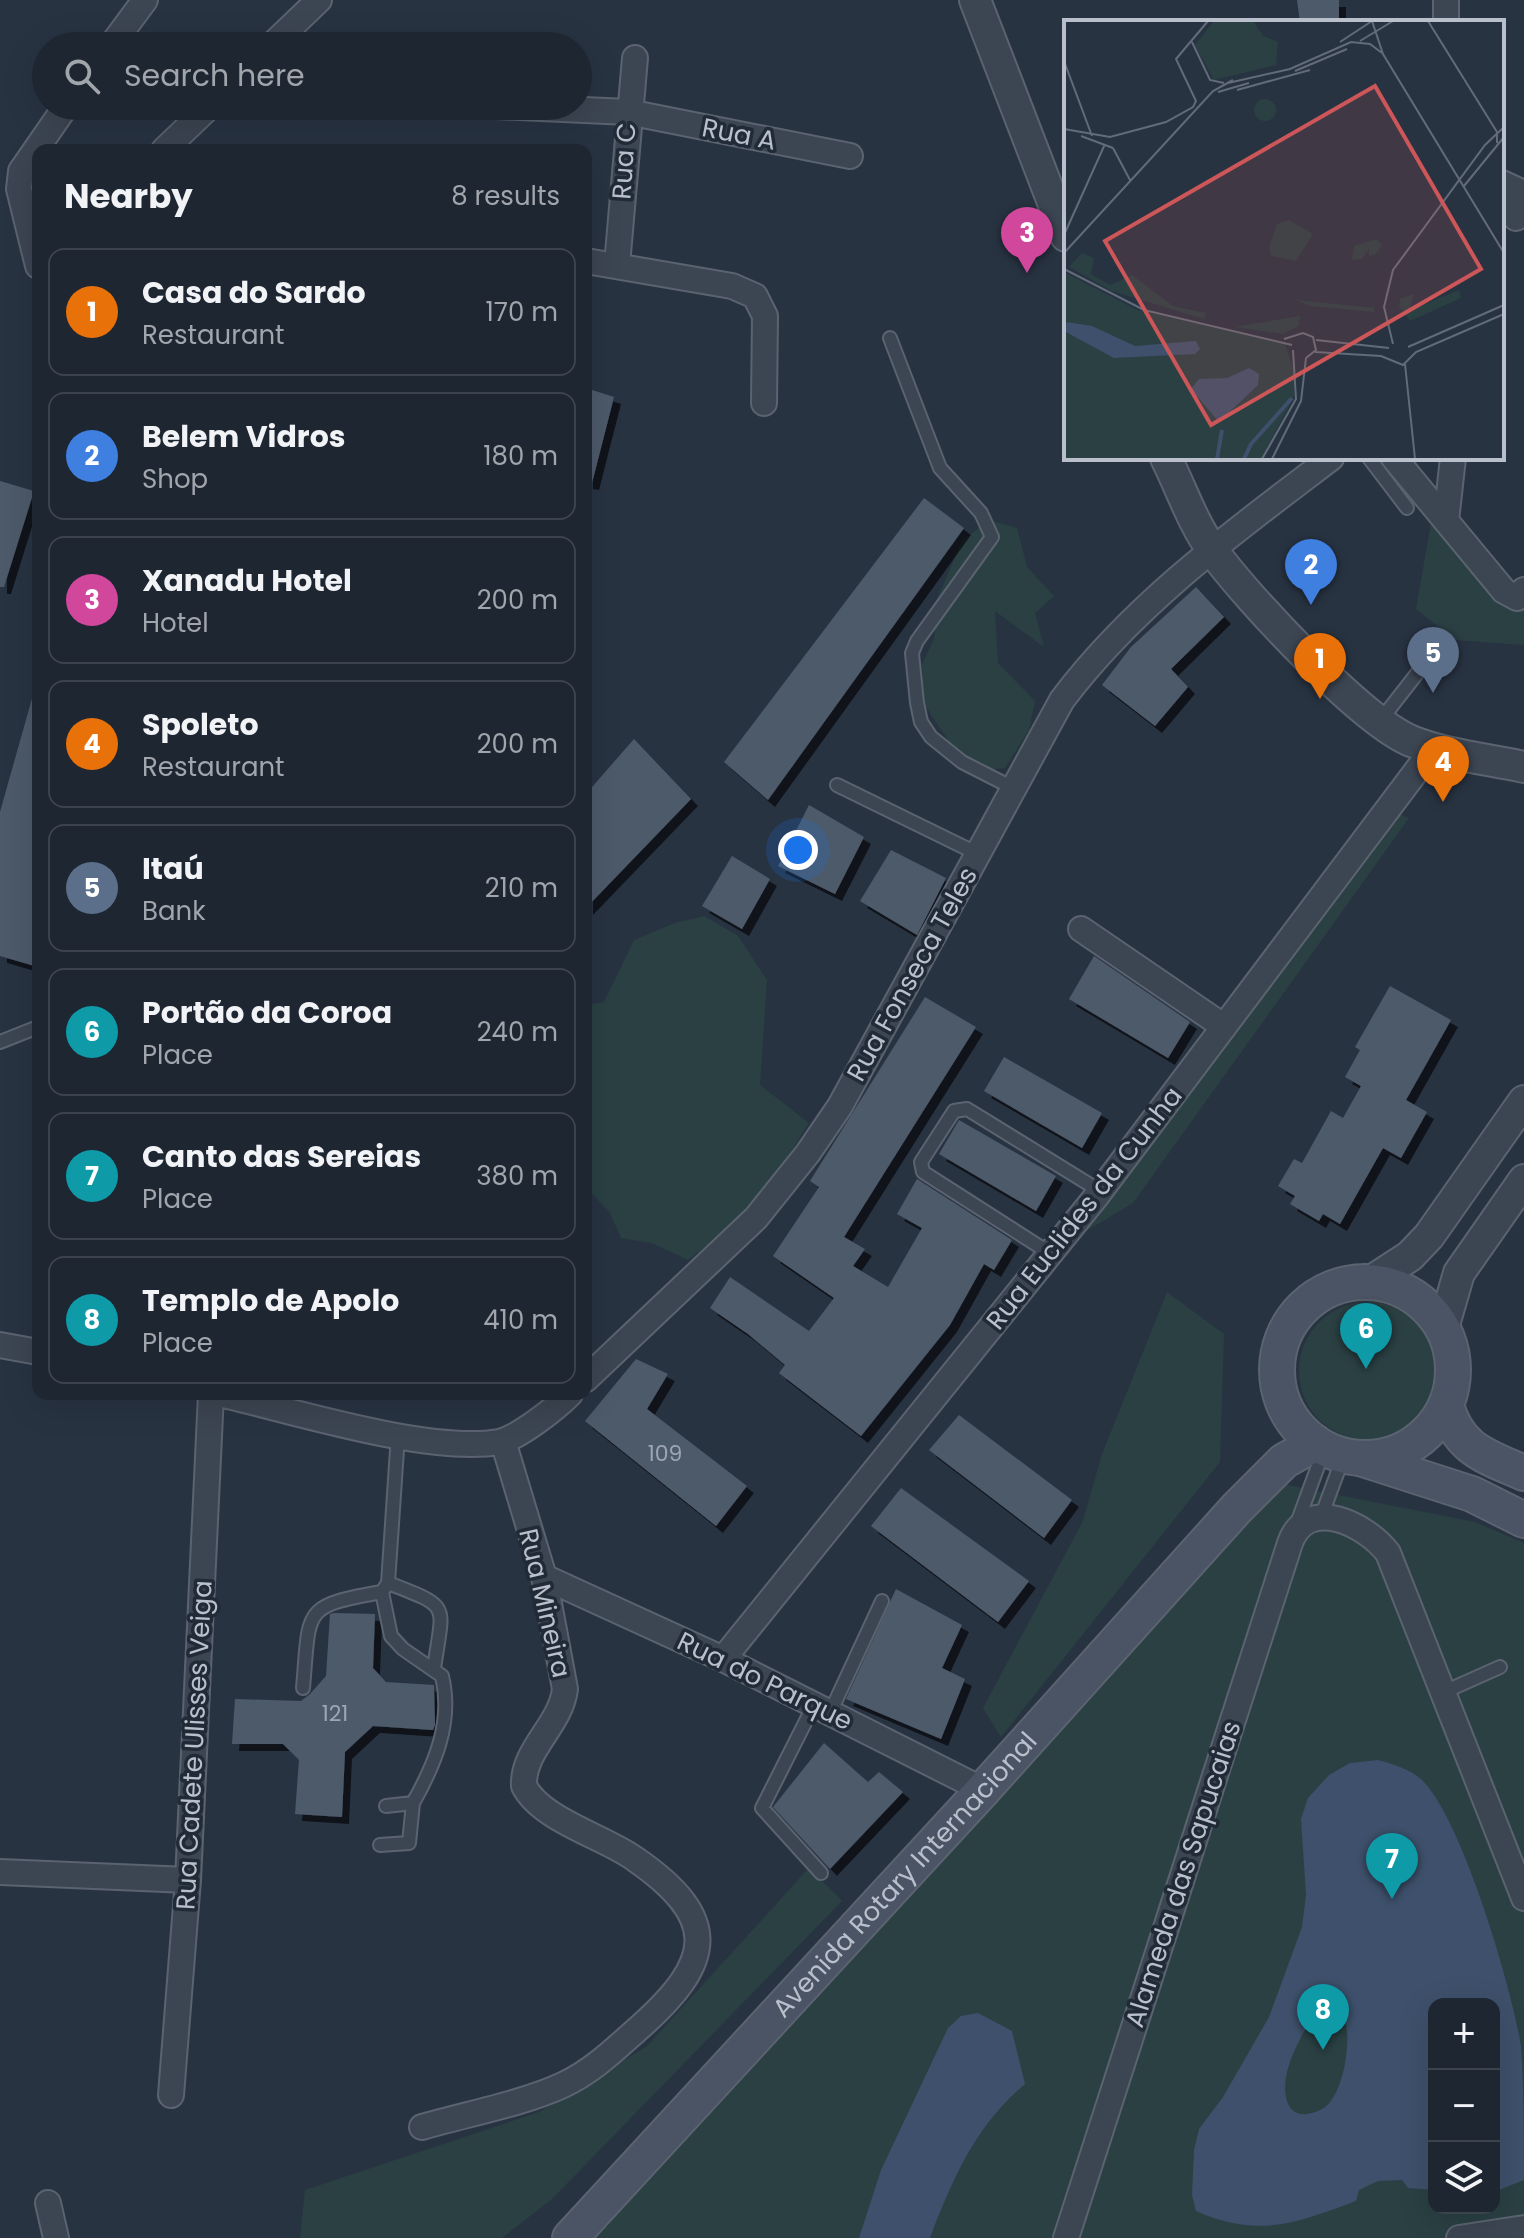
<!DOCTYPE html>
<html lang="en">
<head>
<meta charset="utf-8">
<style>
  :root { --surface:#1e2632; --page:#2b323e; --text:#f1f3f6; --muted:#a1a5ac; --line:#3c434d; --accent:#db2777 }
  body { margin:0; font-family:Poppins,sans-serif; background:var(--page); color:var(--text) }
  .controls { position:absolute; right:24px; bottom:24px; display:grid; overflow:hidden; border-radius:16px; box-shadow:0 8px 32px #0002 }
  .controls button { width:72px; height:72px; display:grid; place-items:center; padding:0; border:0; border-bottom:2px solid var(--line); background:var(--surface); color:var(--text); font:40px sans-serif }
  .you { position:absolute; left:798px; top:850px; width:28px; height:28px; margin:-20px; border:6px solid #fff; border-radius:50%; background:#1a73e8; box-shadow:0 0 0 12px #1a73e833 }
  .badge { display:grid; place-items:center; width:52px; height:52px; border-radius:50%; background:var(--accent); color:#fff; font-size:26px; font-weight:700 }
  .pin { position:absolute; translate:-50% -66px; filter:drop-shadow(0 2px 4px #0008) }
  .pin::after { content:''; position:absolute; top:42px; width:28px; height:24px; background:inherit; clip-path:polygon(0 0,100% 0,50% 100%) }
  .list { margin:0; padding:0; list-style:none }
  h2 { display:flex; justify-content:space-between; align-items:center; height:104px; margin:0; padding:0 32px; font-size:34px }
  h2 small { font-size:26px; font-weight:400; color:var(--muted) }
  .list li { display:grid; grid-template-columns:52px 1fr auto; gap:24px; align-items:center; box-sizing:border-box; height:128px; margin:0 16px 16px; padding:0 16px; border:2px solid var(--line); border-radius:16px }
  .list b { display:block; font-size:30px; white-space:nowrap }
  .list p { margin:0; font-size:26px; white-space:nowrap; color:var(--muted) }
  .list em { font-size:26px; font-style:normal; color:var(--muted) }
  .icon { flex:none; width:44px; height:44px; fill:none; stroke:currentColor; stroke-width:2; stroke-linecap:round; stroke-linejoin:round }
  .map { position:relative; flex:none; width:1524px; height:2238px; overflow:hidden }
  .search { position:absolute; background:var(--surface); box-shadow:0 8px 32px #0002; left:32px; top:32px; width:560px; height:88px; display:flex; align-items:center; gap:20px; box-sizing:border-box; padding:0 28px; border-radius:44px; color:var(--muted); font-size:30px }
  .panel { position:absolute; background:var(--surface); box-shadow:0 8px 32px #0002; left:32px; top:144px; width:560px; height:1256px; border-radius:16px }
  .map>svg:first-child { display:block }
  .green { fill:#2a4043; fill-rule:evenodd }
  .water { fill:#3e506b; fill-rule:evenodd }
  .building { fill:#4e5a6b; filter:url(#shadow) }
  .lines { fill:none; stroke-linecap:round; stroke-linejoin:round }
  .service-casing { stroke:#5a636f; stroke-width:16 }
  .minor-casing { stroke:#5a636f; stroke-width:28 }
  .tertiary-casing { stroke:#5a636f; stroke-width:34 }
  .secondary-casing { stroke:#5a636f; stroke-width:38 }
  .service { stroke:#3c4552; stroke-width:12 }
  .minor { stroke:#3c4552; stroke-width:24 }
  .tertiary { stroke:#3c4552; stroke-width:30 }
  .secondary { stroke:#4a5465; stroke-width:34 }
  .labels { text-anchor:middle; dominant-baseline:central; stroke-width:7; stroke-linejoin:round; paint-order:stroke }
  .number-label { font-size:22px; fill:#9ea6b4 }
  .street-label { font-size:26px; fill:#b9c0cc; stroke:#212a37 }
  .inset-river { fill:none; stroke:#3e506b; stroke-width:4 }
  .inset-road { fill:none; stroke:#626b79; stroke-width:2 }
  .view { fill:#cd5659; fill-opacity:0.15; stroke:#cd5659; stroke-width:4 }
  .inset-edge { fill:none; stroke:#b9c0cc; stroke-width:4 }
</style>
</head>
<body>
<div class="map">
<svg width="1524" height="2238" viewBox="0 0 1524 2238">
  <defs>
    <filter id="shadow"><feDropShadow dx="7" dy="7" stdDeviation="0" flood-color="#0009"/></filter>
  </defs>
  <rect width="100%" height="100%" fill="#283342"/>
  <path class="green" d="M 1433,512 L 1522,592 L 1524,584 L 1524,645 L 1455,640 L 1416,609 Z
    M 989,520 L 1017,528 L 1027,567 L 1054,596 L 1035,613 L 1044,647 L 995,611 L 998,663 L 1035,701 L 1029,730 L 1005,768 L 986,770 L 950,743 L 924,704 L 922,664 L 934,639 L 937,599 L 962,541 Z
    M 1380,807 L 1409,818 L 1133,1203 L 1053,1251 Z
    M 704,916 L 738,936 L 767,980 L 760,1085 L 809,1123 L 753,1212 L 688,1260 L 652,1243 L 621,1238 L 610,1213 L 586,1187 L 586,1005 L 604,1002 L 634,940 L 675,923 Z
    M 1167,1292 L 1224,1334 L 1220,1462 L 1001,1737 L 983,1708 L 1083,1521 L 1102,1454 Z
    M1299 1371a69 69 0 1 1 138 0a69 69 0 1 1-138 0Z
    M 1283,1484 L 1475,1522 L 1524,1543 L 1524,2238 L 586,2238 ZM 1434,2004 L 1494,2004 L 1494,2208 L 1434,2208 Z
    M 809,1868 L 842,1901 L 552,2199 L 502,2238 L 300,2238 L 305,2190 L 539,2112 L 647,2046 Z"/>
  <path class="water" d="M 1378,1760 C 1393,1764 1410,1769 1422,1780 C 1462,1819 1512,1988 1521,2046 C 1524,2090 1524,2136 1524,2180 L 1494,2192 L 1494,2004 L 1434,2004 L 1434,2190 L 1408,2188 L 1402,2180 L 1378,2181 L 1359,2190 L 1356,2201 C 1295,2224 1257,2238 1196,2211 L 1192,2195 L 1194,2150 L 1199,2129 L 1223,2097 L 1269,2017 L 1302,1927 L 1306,1895 L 1301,1819 L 1308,1798 L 1329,1775 L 1350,1763 ZM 1327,2003 L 1333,2004 C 1336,2008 1342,2013 1344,2018 C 1353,2038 1343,2099 1322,2109 C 1285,2128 1280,2092 1289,2065 C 1295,2046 1311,2015 1327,2003 Z
    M 978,2013 L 1012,2031 L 1025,2084 C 976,2125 952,2180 930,2238 L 859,2238 L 881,2170 L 948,2028 L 961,2016 Z"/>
  <path class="building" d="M 1297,0 L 1339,0 L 1339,22 L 1300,22 Z
    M 586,388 L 614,397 L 592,483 L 586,482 Z
    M 0,481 L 34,491 L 4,587 L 0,587 Z
    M 924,498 L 964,528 L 768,800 L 724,762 Z
    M 1196,587 L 1224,617 L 1171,669 L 1188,687 L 1155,726 L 1102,685 L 1131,647 Z
    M 33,695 L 38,696 L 38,967 L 0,956 L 0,812 Z
    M 634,739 L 691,799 L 586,908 L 586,794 Z
    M 809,805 L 864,837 L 835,894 L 778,866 Z
    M 891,850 L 946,878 L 917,935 L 860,901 Z
    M 732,856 L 770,879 L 742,929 L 702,906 Z
    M 1094,956 L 1190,1022 L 1168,1058 L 1069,999 Z
    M 1390,986 L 1451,1020 L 1406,1100 L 1427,1112 L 1401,1158 L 1383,1148 L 1340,1224 L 1323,1214 L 1319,1221 L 1290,1204 L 1295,1196 L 1278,1186 L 1294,1159 L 1302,1163 L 1331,1111 L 1343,1118 L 1361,1086 L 1345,1077 L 1360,1050 L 1355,1047 Z
    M 925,997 L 976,1027 L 844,1237 L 865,1249 L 853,1266 L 888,1287 L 922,1228 L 897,1214 L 917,1179 L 1012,1240 L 994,1270 L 984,1264 L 950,1325 L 861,1436 L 779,1373 L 785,1365 L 748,1334 L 710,1308 L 730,1277 L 809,1331 L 834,1298 L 773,1256 L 819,1187 L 810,1181 Z
    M 1004,1057 L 1102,1113 L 1082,1148 L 984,1091 Z
    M 959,1120 L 1056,1176 L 1036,1211 L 939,1154 Z
    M 636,1359 L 668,1374 L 647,1409 L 747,1486 L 716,1526 L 585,1421 Z
    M 959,1415 L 1072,1500 L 1044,1538 L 929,1450 Z
    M 901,1488 L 1029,1581 L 998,1622 L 871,1526 Z
    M 896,1589 L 962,1625 L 942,1668 L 965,1679 L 941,1739 L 846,1699 Z
    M 334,1613 L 375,1614 L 373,1668 L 386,1682 L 434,1685 L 435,1725 L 433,1730 L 373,1726 L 345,1752 L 342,1817 L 295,1814 L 299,1760 L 283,1744 L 232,1744 L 235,1699 L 301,1701 L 310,1694 L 326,1676 L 330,1614 Z
    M 824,1743 L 868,1782 L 879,1772 L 903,1792 L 830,1869 L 773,1807 Z"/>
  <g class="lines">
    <g class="service-casing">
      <path id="service" d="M 890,338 L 940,468 L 981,513 L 992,537 L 917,641 L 912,653 L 917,703 L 921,722 L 931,737 L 962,762 L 1013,788
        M 1369,458 L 1407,508
        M 1380,721 L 1433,653
        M 837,785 L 978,854
        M 0,1042 L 38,1027
        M 1051,1254 L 923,1172 L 921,1162 L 954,1111 L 967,1109 L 1100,1191
        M 1321,1517 L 1344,1455
        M 1296,1526 L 1325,1447
        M 388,1583 C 453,1608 443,1603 434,1669
        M 382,1592 L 391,1636 L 403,1649 L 442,1676 C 453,1722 435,1764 413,1803 L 386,1806
        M 303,1688 C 310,1609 301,1606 382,1592 L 388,1583 L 398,1435
        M 1444,1692 L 1500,1667
        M 814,1705 L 762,1808 L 821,1873
        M 830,1713 L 882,1601
        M 380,1845 L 409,1843 L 413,1803"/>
    </g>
    <g class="minor-casing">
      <path id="minor" d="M 1446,0 L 1446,22
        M 111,46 L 145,0
        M 271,46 L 319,0
        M 496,106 L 628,112 L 850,156
        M 164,150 L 210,106
        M 1502,183 L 1517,190 L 1516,218
        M 586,261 L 732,286 L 755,296 L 765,316 L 764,403
        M 617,265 L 635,58
        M 38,266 L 19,189 L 21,171 L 66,106
        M 1394,458 L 1504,591 L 1517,598 L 1524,590
        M 1446,521 L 1453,458
        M 1081,929 L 1223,1026
        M 0,1345 L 38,1352
        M 586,1379 L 756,1218 L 808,1153 L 840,1106 L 1062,700 C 1135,603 1235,531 1331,458
        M 220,1394 C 293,1411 429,1454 499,1442 C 518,1438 556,1408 570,1394
        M 544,1577 L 723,1659 L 983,1790
        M 723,1659 L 1095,1198 L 1433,749
        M 0,1872 L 188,1880
        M 171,2095 L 188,1880 L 211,1394
        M 422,2127 C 466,2114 522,2104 563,2085 C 593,2071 615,2049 640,2027 C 713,1962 722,1919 635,1859 C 605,1837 541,1820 524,1786 C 522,1750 561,1725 565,1689 L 544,1577 L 503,1441
        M 48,2203 L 56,2238
        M 1066,2238 L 1290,1543 C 1307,1495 1366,1524 1388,1553 L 1524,1898
        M 1459,2238 L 1524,2228"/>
    </g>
    <g class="tertiary-casing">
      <path id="tertiary" d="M 975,0 L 1066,236
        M 1166,458 C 1181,488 1193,524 1213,551 C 1246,597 1361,720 1411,741 C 1446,755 1487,759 1524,767
        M 1370,1282 L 1410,1256 L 1429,1236 L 1524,1101
        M 1443,1328 L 1459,1273 L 1524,1180"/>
    </g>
    <g class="secondary-casing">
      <g id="secondary">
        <circle cx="1365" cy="1370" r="88"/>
        <path d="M 1446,1405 C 1458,1449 1485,1456 1524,1473"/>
        <path d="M 1363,1459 L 1472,1494 L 1524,1520"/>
        <path id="s1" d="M 570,2238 L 983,1790 L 1236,1509 L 1284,1461 L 1316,1443"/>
      </g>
    </g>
    <use href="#service" class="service"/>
    <use href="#minor" class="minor"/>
    <use href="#tertiary" class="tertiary"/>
    <use href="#secondary" class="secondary"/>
  </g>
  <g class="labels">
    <g class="number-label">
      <text x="665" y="1453">109</text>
      <text x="335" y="1713">121</text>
    </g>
    <g class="street-label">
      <text transform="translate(739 134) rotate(11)">Rua A</text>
      <text transform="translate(624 161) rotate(-86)">Rua C</text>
      <text transform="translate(912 974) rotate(-61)">Rua Fonseca Teles</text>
      <text transform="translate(1084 1208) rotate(-52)">Rua Euclides da Cunha</text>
      <text transform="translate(545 1603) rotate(77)">Rua Mineira</text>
      <text transform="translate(765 1681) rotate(26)">Rua do Parque</text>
      <text transform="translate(194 1745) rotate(-87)">Rua Cadete Ulisses Veiga</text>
      <text transform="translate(1183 1874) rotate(-72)">Alameda das Sapucaias</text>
      <text stroke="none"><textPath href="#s1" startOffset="494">Avenida Rotary Internacional</textPath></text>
    </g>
  </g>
  <g transform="translate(1064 20)">
    <rect width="440" height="440" fill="#283342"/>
    <path d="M 150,1 L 189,1 L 199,16 L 214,22 L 212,45 L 150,60 L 131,25 ZM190 90a11 11 0 1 1 22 0a11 11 0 1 1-22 0ZM 225,200 L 249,214 L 232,241 L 207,236 L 205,227 L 213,204 ZM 312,219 L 318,225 L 312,234 L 305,236 L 305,229 L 298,239 L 288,240 L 290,226 ZM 18,233 L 30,238 L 27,254 L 46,265 L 68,255 L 109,286 L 142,293 L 140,299 L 48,271 L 5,247 ZM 0,252 L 73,290 L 221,324 L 230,349 L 230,377 L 197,439 L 0,439 ZM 395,270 L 397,278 L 346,301 L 335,286 L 336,279 L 349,274 L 346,290 ZM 233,280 L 310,288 L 310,292 L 245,286 ZM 236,296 L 235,306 L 219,314 L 171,307 Z" fill="#2a4043"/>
    <path d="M 3,302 L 28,306 L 71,326 L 132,321 L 136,329 L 131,334 L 50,338 L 0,311 ZM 185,348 L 195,354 L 194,365 L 155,402 L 127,369 L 135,359 L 163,358 Z" fill="#3e506b"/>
    <path class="inset-river" d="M 153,439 L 158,410M 180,439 L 187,424 L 228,378"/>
    <path class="inset-road" d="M 308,1 L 319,34 L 440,233M 364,1 L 433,112 L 433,123M 296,21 L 329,1M 128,22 L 146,60 L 160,63M 276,22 L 308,1M 0,41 L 28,116M 231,51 L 283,29M 164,63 L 226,49 L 287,22 L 306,24 L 318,33M 173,70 L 246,50M 154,72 L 185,63M 0,109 L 46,117 L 102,102 L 129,87 L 132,81 L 112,39 L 144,1M 17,116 L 49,128M 49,128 L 66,160M 400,166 L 440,117M 0,215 L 41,124M 0,233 L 149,71 L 169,60M 0,249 L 80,290 L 228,325M 220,319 L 239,313 L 249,317 L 252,330 L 242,338M 252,320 L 325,328M 329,324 L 320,287 L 329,250 L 421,125 L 440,107M 344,327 L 440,285M 251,332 L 317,336 L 339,345 L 352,332 L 440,294M 341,344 L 351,439M 198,439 L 232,379 L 229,330M 208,439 L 237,381 L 242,338"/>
    <path class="view" d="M 311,66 L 417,249 L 147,405 L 41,221 Z"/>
    <rect width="440" height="440" class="inset-edge"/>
  </g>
</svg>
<div class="controls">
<button>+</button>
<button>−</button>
<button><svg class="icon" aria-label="layers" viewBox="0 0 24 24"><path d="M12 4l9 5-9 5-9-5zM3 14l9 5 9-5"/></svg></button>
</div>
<div class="you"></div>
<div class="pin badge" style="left:1320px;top:699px;background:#e8710a">1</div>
<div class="pin badge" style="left:1311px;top:605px;background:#3f7fe0">2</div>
<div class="pin badge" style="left:1027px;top:273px;background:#d1479c">3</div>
<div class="pin badge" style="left:1443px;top:802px;background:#e8710a">4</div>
<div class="pin badge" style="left:1433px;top:693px;background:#5c6f8a">5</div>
<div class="pin badge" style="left:1366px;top:1369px;background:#0f9aa8">6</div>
<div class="pin badge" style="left:1392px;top:1899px;background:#0f9aa8">7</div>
<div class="pin badge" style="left:1323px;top:2050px;background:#0f9aa8">8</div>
<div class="search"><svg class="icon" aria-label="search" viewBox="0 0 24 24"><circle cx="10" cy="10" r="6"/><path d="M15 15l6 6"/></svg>Search here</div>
<section class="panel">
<h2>Nearby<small>8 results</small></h2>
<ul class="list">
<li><span class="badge" style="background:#e8710a">1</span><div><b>Casa do Sardo</b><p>Restaurant</p></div><em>170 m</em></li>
<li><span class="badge" style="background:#3f7fe0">2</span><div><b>Belem Vidros</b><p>Shop</p></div><em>180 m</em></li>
<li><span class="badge" style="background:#d1479c">3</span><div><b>Xanadu Hotel</b><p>Hotel</p></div><em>200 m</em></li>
<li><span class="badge" style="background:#e8710a">4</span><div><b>Spoleto</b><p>Restaurant</p></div><em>200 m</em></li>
<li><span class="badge" style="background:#5c6f8a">5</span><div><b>Itaú</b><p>Bank</p></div><em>210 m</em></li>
<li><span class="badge" style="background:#0f9aa8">6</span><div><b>Portão da Coroa</b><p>Place</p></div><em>240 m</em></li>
<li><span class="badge" style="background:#0f9aa8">7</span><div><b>Canto das Sereias</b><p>Place</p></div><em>380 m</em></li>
<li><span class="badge" style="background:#0f9aa8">8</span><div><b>Templo de Apolo</b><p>Place</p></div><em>410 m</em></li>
</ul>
</section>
</div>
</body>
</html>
